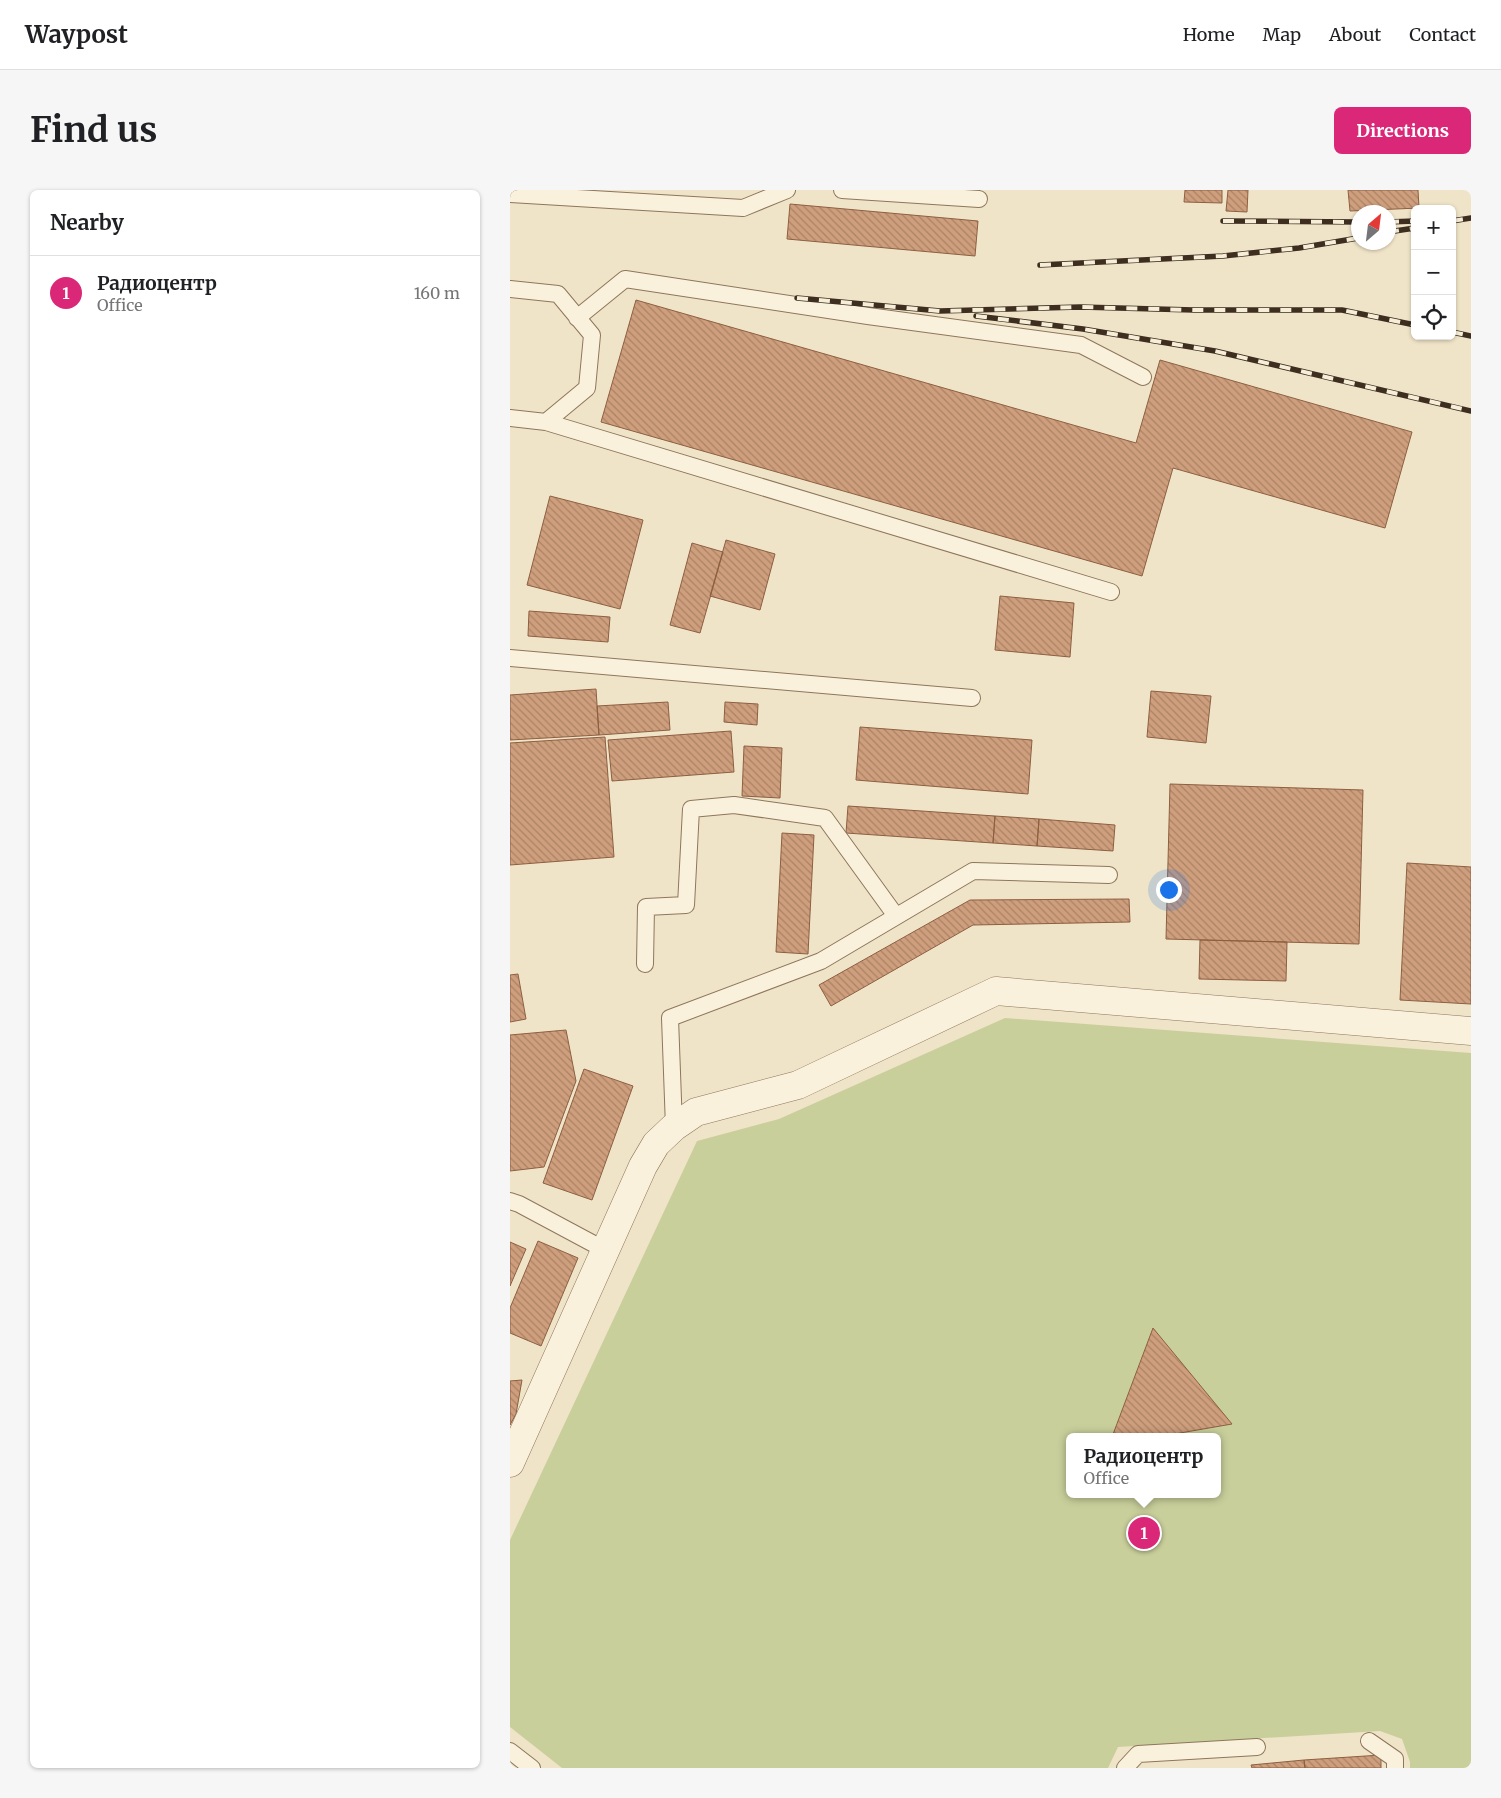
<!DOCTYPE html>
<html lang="en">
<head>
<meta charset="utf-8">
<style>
  :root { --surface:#fff; --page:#f6f6f6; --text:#202124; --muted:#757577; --line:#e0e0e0; --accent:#db2777 }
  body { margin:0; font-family:Merriweather,serif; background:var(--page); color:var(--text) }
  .controls { position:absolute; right:15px; top:15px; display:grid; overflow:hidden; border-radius:8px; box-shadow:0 1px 4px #0004 }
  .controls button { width:45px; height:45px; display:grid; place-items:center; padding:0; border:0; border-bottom:1px solid var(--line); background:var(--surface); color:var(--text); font:25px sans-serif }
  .compass { position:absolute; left:841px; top:15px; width:45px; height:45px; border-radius:50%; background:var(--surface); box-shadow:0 1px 4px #0004; rotate:28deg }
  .you { position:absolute; left:658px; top:699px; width:18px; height:18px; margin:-12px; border:4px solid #fff; border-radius:50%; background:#1a73e8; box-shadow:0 0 0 8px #1a73e833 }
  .badge { display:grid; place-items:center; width:32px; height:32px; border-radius:50%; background:var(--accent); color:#fff; font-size:16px; font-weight:700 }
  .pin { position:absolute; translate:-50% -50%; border:2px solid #fff; box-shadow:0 1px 5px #0006 }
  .popup { position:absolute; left:556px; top:1243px; width:155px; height:65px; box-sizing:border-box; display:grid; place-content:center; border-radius:8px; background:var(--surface); filter:drop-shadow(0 1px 4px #0005); font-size:16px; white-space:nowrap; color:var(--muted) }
  .popup b { font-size:19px; color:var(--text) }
  .popup::after { content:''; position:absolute; left:50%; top:100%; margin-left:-10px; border:10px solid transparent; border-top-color:var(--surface) }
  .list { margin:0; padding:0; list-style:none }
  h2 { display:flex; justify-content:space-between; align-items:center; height:65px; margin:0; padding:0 20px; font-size:21px }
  h2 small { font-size:16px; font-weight:400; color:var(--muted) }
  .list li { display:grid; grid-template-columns:32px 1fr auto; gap:15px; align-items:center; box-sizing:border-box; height:75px; padding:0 20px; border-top:1px solid var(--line) }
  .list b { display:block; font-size:19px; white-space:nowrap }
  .list p { margin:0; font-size:16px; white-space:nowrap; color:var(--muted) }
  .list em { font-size:16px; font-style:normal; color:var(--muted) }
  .icon { flex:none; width:28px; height:28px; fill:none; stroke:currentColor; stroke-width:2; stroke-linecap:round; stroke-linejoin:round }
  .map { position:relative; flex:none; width:961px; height:1578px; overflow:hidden; border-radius:8px }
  header { display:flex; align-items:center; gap:30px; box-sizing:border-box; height:70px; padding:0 25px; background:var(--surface); border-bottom:1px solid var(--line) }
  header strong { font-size:24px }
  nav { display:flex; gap:28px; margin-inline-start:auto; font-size:18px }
  .intro { display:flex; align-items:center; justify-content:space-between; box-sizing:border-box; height:120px; padding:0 30px }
  h1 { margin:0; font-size:35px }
  .button { padding:12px 22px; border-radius:8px; background:var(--accent); color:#fff; font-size:18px; font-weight:700 }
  main { display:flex; gap:30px; padding:0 30px }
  aside { flex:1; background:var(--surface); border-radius:8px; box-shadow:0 1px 4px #0004 }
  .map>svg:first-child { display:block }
  .green { fill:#c9cf9b; fill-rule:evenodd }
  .building { fill:url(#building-back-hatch); stroke:#8d5f41 }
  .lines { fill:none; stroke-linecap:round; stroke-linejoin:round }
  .service-casing { stroke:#8d765c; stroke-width:18 }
  .minor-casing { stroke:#8d765c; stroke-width:29 }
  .service { stroke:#faf1dc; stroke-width:16 }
  .minor { stroke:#faf1dc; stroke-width:28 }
  .rail-casing { stroke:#3d2e20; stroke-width:5.5 }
  .rail { stroke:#f7eed8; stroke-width:4; stroke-dasharray:11; stroke-linecap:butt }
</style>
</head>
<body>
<header>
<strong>Waypost</strong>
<nav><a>Home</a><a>Map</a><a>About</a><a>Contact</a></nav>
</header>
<div class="intro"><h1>Find us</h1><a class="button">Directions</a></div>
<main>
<aside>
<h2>Nearby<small></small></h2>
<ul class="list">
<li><span class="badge">1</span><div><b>Радиоцентр</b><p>Office</p></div><em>160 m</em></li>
</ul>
</aside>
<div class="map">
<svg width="961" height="1578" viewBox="0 0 961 1578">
  <defs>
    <pattern id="building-back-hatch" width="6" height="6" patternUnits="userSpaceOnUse" patternTransform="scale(1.25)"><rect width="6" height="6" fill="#cf9f7d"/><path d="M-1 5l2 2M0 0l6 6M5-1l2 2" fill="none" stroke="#a98266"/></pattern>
  </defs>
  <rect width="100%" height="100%" fill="#f0e4c8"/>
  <path class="green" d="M 495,828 L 961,863 L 961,1578 L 900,1578 L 900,1572 L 892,1549 L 870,1541 L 608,1557 L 598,1578 L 52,1578 L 0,1537 L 0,1350 L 187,951 L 269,929 ZM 560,1247 L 708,1247 L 708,1304 L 560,1304 Z"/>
  <path class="building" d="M 675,0 L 712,0 L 712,13 L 674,12 Z
    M 718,0 L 738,0 L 737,22 L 716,21 Z
    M 838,0 L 908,0 L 909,18 L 840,21 Z
    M 280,14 L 468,31 L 465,66 L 277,49 Z
    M 126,110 L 626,253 L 650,170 L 902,242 L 875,338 L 663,278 L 632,386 L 91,232 Z
    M 40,306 L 133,330 L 110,419 L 17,395 Z
    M 216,350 L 265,364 L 250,420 L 200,406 Z
    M 182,353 L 213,362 L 190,443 L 160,435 Z
    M 490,406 L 564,413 L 560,467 L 485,460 Z
    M 19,421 L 100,427 L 98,452 L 18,446 Z
    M 86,499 L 89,545 L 0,550 L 0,505 Z
    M 641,501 L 701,506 L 696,553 L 637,547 Z
    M 158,512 L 160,540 L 89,545 L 87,516 Z
    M 215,512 L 248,514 L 247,535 L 214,532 Z
    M 350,537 L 522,550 L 518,604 L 346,590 Z
    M 221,541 L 224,582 L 102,591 L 98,550 Z
    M 95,547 L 104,667 L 0,675 L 0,553 Z
    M 234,556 L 272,558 L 270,608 L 232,606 Z
    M 660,594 L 853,600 L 849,754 L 656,749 Z
    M 338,616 L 485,626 L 483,653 L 336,643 Z
    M 485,626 L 529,629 L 527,656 L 483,653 Z
    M 529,629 L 605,635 L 603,661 L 527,656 Z
    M 272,643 L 304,645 L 298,764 L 266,762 Z
    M 897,673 L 961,677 L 961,814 L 890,810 Z
    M 619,709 L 620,732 L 463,735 L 321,816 L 309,795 L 460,710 Z
    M 690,750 L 777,752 L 776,791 L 689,789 Z
    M 8,784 L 16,829 L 0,832 L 0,785 Z
    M 56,840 L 66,891 L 34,977 L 0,981 L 0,845 Z
    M 74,879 L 123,896 L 82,1010 L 33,993 Z
    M 28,1051 L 68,1068 L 31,1156 L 0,1143 L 0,1118 Z
    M 0,1052 L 16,1059 L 0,1096 Z
    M 643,1138 L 722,1234 L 647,1247 L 602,1247 Z
    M 12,1190 L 6,1224 L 0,1235 L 0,1191 Z
    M 871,1565 L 871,1578 L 795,1578 L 794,1570 Z
    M 794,1570 L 795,1578 L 742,1578 L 741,1575 Z"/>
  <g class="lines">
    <g class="service-casing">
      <path id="service" d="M 332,0 L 469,9
        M 0,4 L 233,18 L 277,0
        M 0,99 L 48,104 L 82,145 L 77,198 L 36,232
        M 67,128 L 115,89 L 358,126 L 571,155 L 633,187
        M 0,228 L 36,232 L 601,402
        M 0,468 L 462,508
        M 135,774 L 136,717 L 176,715 L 181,619 L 224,615 L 315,628 L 386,726
        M 164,937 L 160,828 L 311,771 L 463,681 L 599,685
        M 0,1011 L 9,1014 L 95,1060
        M 859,1551 L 885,1569 L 885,1578
        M 0,1561 L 22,1578
        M 615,1578 L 628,1564 L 747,1557"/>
    </g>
    <g class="minor-casing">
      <path id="minor" d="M 0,1273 L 133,976 L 146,954 L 164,937 L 186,922 L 288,895 L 486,801 L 961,841"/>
    </g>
    <use href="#service" class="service"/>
    <use href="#minor" class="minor"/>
    <g class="rail-casing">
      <path id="rail" d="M 713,31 L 848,32
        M 942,31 L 961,28
        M 878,32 L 905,31
        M 878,42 L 905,38
        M 530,75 L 713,66 L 789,58 L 848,48
        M 287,108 L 430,121 L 570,117 L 684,120 L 832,120 L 905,135
        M 466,126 L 573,139 L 705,161 L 961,221
        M 942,142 L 961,146"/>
    </g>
    <use href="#rail" class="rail"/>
  </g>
</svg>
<div class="controls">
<button>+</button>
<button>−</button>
<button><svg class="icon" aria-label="locate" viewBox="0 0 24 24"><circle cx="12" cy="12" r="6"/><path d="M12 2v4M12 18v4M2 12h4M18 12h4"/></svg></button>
</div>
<svg class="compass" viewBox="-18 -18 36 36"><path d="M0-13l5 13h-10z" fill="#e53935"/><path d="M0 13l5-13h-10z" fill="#757577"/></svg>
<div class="you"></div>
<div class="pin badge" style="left:634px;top:1343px">1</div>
<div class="popup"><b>Радиоцентр</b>Office</div>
</div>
</main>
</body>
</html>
